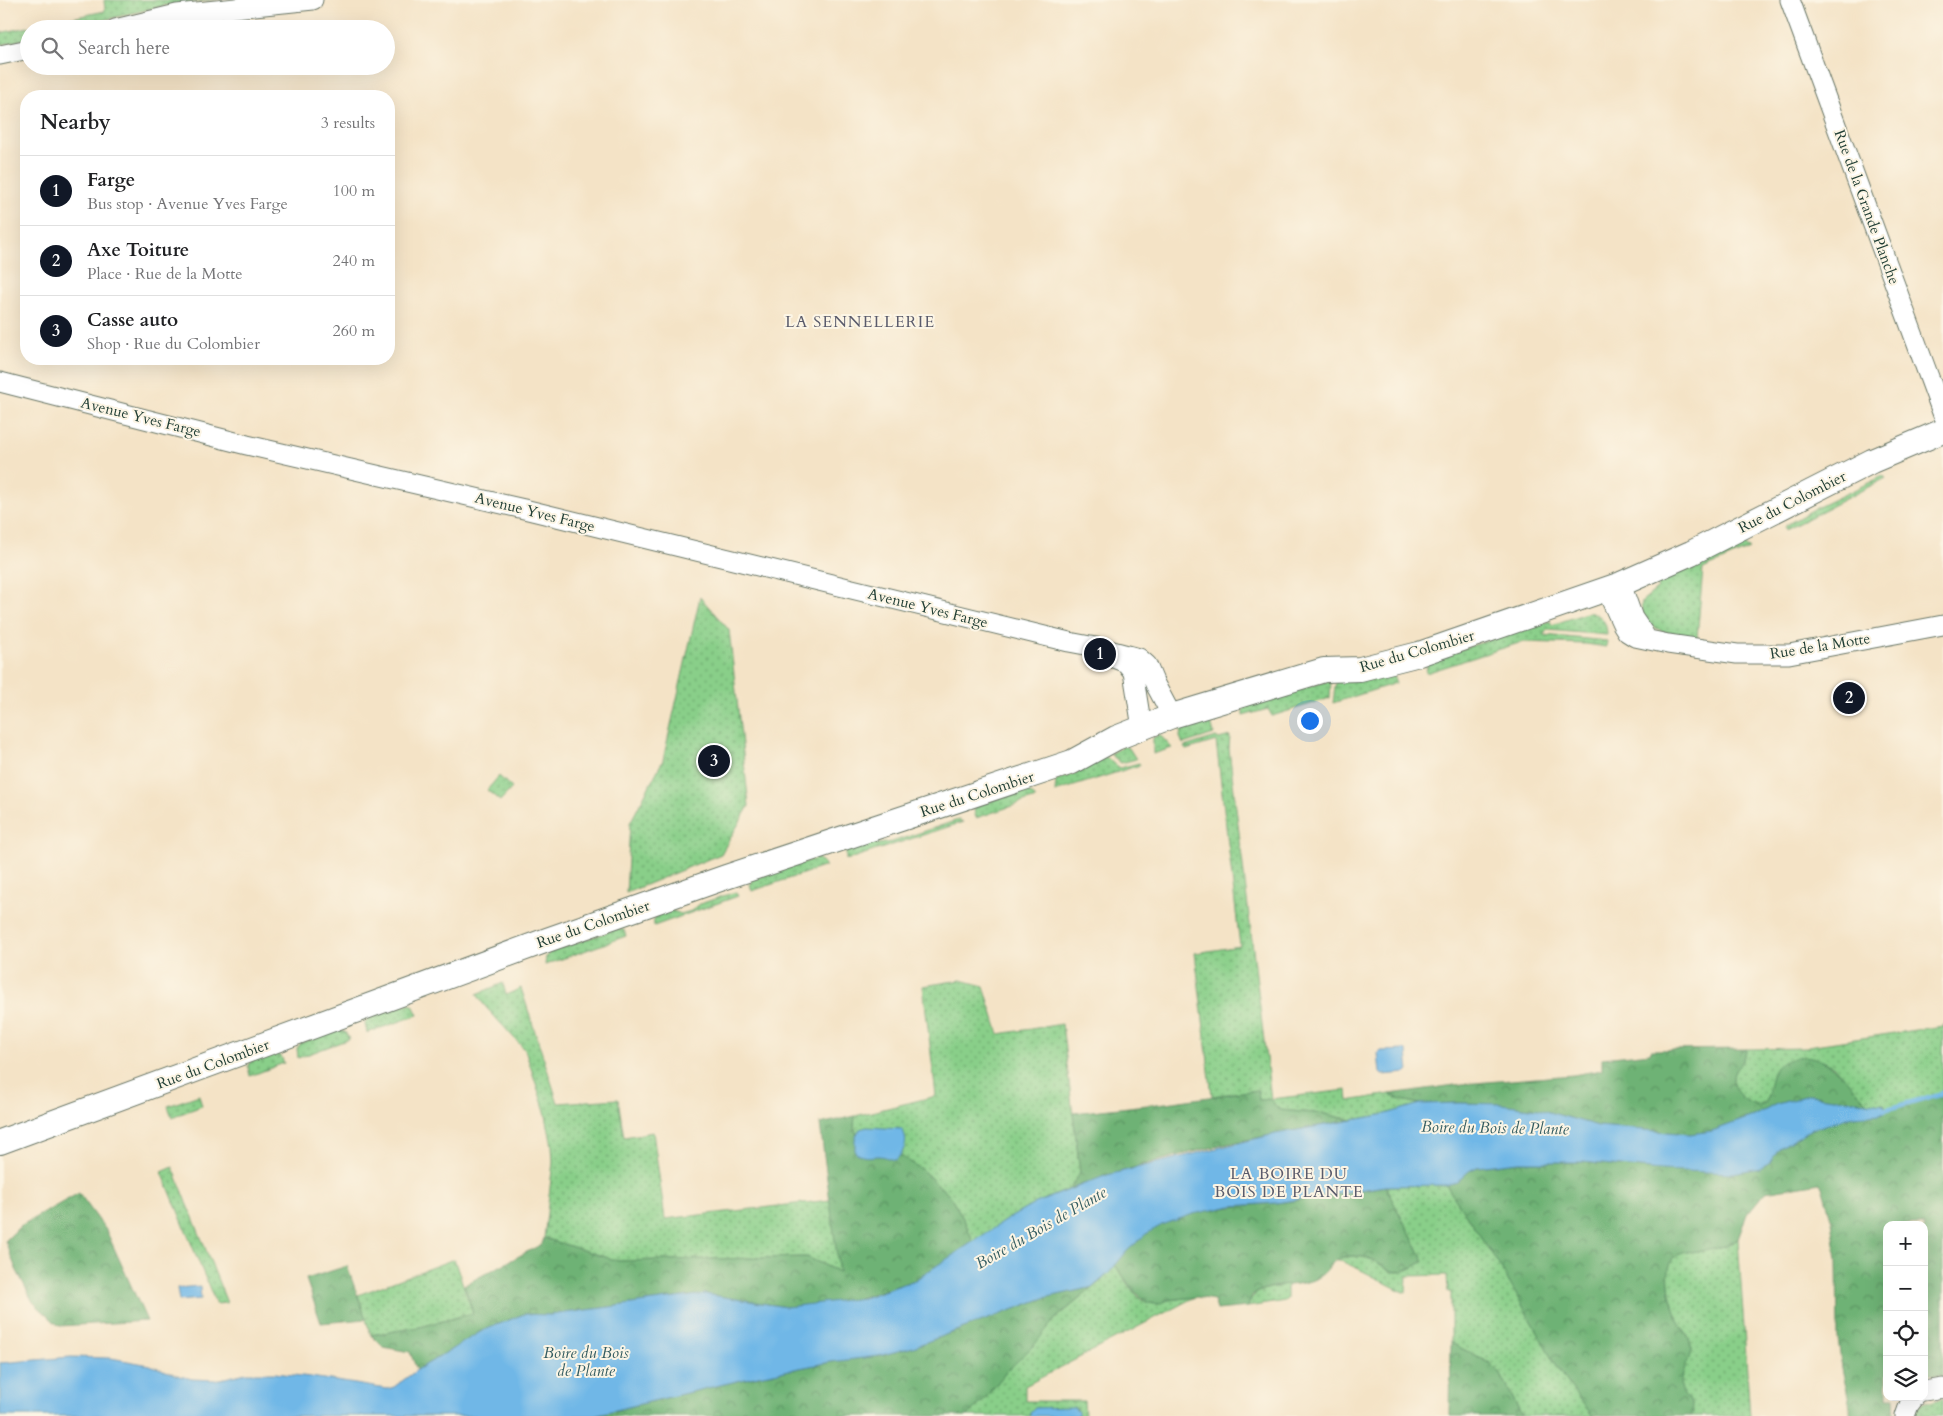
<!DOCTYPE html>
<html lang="en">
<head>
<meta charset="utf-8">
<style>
  :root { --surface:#fff; --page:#f6f6f6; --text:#202124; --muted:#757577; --line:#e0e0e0; --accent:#111827 }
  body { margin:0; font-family:Cardo,serif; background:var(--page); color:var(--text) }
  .controls { position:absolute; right:15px; bottom:15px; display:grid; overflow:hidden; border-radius:10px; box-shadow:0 5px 20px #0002 }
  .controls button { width:45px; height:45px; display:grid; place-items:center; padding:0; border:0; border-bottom:1px solid var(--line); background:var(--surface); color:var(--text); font:25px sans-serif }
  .you { position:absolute; left:1309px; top:720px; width:18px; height:18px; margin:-12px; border:4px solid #fff; border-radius:50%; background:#1a73e8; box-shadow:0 0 0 8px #1a73e833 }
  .badge { display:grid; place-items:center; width:32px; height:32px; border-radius:50%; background:var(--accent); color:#fff; font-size:16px; font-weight:700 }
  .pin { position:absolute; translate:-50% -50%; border:2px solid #fff; box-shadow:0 1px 5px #0006 }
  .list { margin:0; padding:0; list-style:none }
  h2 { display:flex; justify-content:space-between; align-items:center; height:65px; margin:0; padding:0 20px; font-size:21px }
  h2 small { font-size:16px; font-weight:400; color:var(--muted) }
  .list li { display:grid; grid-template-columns:32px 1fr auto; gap:15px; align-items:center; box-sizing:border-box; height:70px; padding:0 20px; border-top:1px solid var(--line) }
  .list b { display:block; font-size:19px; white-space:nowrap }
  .list p { margin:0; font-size:16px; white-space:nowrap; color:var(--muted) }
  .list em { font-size:16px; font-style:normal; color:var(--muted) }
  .icon { flex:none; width:28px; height:28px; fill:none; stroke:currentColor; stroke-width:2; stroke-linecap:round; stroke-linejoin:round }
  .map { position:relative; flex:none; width:1943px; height:1416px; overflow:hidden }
  .search { position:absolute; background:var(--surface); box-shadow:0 5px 20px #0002; left:20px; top:20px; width:375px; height:55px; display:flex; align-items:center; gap:12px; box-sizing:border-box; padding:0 18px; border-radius:28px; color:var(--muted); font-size:19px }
  .panel { position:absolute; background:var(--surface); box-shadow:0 5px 20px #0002; left:20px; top:90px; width:375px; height:275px; border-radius:20px }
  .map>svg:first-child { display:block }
  .grass { fill:url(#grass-dots); stroke:#54865e }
  .forest { fill:url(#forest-crowns); stroke:#467854 }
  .water { fill:#70b7e7; stroke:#487a8e }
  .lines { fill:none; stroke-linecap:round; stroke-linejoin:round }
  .stream { stroke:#70b7e7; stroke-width:4.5 }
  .minor-casing { stroke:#6a7767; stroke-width:21 }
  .major-casing { stroke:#6a7767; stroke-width:26 }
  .minor { stroke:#fff; stroke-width:19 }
  .major { stroke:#fff; stroke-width:24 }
  .labels { text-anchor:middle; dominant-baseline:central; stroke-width:4; stroke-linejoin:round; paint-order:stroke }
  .street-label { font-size:15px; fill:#1f3d34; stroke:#fcf5e5 }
  .neighbourhood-label { font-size:16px; letter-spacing:1px; fill:#5a5b6b; stroke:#fcf5e5 }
  .water-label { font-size:16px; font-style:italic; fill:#335c61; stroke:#fcf5e5 }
</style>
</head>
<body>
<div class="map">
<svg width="1943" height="1416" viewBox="0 0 1943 1416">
  <defs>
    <pattern id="grass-dots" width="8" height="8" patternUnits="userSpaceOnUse" patternTransform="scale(1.25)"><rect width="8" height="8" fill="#89cf89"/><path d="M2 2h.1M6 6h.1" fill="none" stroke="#6fa971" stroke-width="1.8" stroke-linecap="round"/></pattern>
    <pattern id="forest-crowns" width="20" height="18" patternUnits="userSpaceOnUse" patternTransform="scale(1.25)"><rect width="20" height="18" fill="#6eb275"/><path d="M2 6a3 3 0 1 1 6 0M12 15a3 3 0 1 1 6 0" fill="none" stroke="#5a9261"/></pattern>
  </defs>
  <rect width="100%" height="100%" fill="#fcf5e5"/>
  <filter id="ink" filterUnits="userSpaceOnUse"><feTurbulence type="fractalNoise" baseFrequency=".02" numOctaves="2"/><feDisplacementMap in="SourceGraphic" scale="10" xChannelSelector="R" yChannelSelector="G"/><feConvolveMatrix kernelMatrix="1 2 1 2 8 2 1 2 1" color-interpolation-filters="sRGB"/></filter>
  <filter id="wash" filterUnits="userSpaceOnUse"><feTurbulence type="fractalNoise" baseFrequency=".0096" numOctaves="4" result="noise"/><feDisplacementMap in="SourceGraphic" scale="20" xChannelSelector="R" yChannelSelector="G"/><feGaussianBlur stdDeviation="1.12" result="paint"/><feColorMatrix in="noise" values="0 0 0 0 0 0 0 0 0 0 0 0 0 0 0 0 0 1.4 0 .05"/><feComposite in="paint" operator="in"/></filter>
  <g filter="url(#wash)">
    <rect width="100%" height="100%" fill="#f4e3c6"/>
    <path class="grass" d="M 104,0 L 216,0 L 167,5 L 66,29 L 29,29 L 29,38 L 0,45 L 0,33 L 105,11 Z
      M 1883,476 L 1886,478 L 1785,530 L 1784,527 L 1786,525 L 1814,509 Z
      M 1740,542 L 1750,549 L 1703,569 L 1697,638 C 1675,634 1637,632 1642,601 L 1658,588 L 1655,583 Z
      M 700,597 L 729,630 L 749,806 L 721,854 L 626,893 L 630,823 L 663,760 Z
      M 1586,613 C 1599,611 1607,621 1607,635 L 1548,630 L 1546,631 L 1544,635 L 1607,641 L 1606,647 L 1586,644 L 1522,642 L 1426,673 L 1427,663 L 1433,658 L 1550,621 L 1552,625 Z
      M 1389,673 L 1394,677 L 1396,683 L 1333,703 L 1336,680 Z
      M 1331,680 L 1330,698 L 1272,716 L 1268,709 L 1243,716 L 1243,710 L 1247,705 Z
      M 1206,719 L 1211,723 L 1214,734 L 1183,744 L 1180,737 L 1181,728 Z
      M 1159,734 L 1172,748 L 1153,754 L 1153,738 Z
      M 1230,736 L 1229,749 L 1271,1099 L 1347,1090 L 1348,1101 L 1390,1094 L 1397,1099 L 1420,1104 L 1386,1114 L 1352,1120 L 1325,1114 L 1280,1110 L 1276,1107 L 1271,1099 L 1259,1100 L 1257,1090 L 1212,1096 L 1195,953 L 1240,946 L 1216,741 L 1186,750 L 1184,747 L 1216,737 L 1219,739 Z
      M 1124,746 L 1129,748 L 1136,759 L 1121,763 L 1110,754 Z
      M 1106,757 L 1120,768 L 1139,763 L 1140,765 L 1055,792 L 1056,780 L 1074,774 Z
      M 499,776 L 512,788 L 500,801 L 487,790 Z
      M 1023,791 L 1030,793 L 1036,798 L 976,818 L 974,810 L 976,805 Z
      M 958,820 L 963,822 L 846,860 L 846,849 L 865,842 L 879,844 L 892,842 Z
      M 818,858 L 826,866 L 752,891 L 750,884 L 753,879 Z
      M 732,893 L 736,893 L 738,896 L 654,926 C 652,915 659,913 668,909 L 681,914 L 691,911 L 700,904 Z
      M 616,929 L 624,930 L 626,936 L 545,965 L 546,957 L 550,952 Z
      M 961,980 L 984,986 L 999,1034 L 1062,1024 L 1080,1172 L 1070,1189 L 1036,1203 L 1006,1220 L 973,1242 L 965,1222 L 951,1197 L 922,1170 L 891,1149 L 857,1136 L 854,1126 L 855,1116 L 936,1096 L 923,986 Z
      M 503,983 L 506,995 L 521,988 L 558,1103 L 618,1099 L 624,1137 L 653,1132 L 665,1219 L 830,1200 L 839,1272 L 807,1257 L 618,1261 L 544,1238 L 553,1162 L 552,1146 L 545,1111 L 525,1050 L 484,1005 L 477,994 Z
      M 407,1004 L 413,1005 L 418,1015 L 367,1033 L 365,1023 L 369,1018 Z
      M 1943,1023 L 1943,1095 L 1888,1110 L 1884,1104 L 1867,1102 L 1834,1067 L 1823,1061 L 1782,1063 L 1775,1070 L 1766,1102 C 1759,1106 1753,1105 1747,1101 C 1719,1081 1740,1071 1747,1049 L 1807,1048 L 1808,1046 L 1942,1026 Z
      M 339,1030 L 345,1032 L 349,1039 L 298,1058 L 297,1048 L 301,1043 Z
      M 275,1053 L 281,1056 L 284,1063 L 250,1076 L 248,1066 L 251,1061 Z
      M 199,1095 L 202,1106 L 172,1117 L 168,1106 Z
      M 173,1167 L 227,1303 L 216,1304 L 162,1172 Z
      M 1446,1185 C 1469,1220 1493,1253 1513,1289 C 1538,1332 1560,1378 1593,1416 L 1522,1416 L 1500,1373 L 1490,1363 L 1451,1343 L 1451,1292 L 1448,1292 L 1447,1275 L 1407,1276 L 1406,1293 L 1403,1292 L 1359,1269 L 1336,1259 C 1351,1255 1364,1255 1378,1263 C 1384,1266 1387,1272 1395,1272 C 1406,1273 1415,1266 1424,1261 L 1385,1186 Z
      M 1738,1239 L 1750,1416 L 1691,1416 L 1693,1411 C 1688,1404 1682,1396 1680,1388 C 1678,1377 1690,1362 1691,1348 C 1691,1337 1683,1331 1678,1321 C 1672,1308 1663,1270 1673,1258 C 1681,1250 1692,1252 1702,1251 C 1714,1249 1728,1246 1738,1239 Z
      M 454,1259 L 473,1313 L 420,1327 L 371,1335 L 358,1295 Z
      M 1115,1265 C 1124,1278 1136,1302 1154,1304 C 1160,1305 1164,1301 1169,1300 C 1178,1299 1188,1298 1197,1296 L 1025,1386 L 1025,1401 L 1084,1401 L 1085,1416 L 1078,1416 L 1076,1408 L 1030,1412 L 1030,1416 L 966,1416 L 983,1401 L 1006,1372 L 1054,1320 L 1101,1281 Z
      M 1287,1285 L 1287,1299 L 1285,1301 L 1248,1307 C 1251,1289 1271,1288 1287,1285 Z
      M 1943,1397 L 1943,1416 L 1913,1416 L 1923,1403 Z"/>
    <path class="forest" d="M 1747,1049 C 1740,1071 1719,1081 1747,1101 C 1753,1105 1759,1106 1766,1102 C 1770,1092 1769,1078 1775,1069 C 1779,1063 1785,1061 1791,1059 C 1822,1046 1849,1083 1867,1102 L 1809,1095 L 1777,1104 L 1756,1115 L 1712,1131 L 1690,1134 L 1598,1126 L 1538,1109 L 1501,1104 L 1460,1103 L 1420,1104 L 1397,1099 L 1390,1094 L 1462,1084 L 1573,1075 L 1602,1070 L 1602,1058 L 1650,1053 L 1651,1050 Z
      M 1258,1090 L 1259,1100 L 1271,1099 L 1276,1107 L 1280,1110 L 1325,1114 L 1352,1120 C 1257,1137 1160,1155 1070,1189 L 1080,1172 L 1073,1113 L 1166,1103 Z
      M 1943,1095 L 1943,1375 L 1924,1374 L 1924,1225 L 1887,1225 L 1887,1397 L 1894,1397 L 1895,1416 L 1852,1416 L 1842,1368 L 1838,1339 L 1837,1259 L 1832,1221 L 1822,1187 L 1820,1183 L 1765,1192 L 1747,1214 L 1738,1239 C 1727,1246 1714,1250 1702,1251 C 1692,1252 1680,1250 1673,1259 C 1663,1271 1672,1309 1679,1322 C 1684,1332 1691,1338 1691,1349 C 1689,1369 1668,1386 1690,1401 L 1693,1412 L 1691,1416 L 1593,1416 C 1560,1378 1538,1332 1513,1289 C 1493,1253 1469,1220 1446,1185 L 1457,1182 L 1469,1171 L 1477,1167 L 1519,1162 L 1583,1162 L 1660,1170 L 1770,1162 L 1779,1148 L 1810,1130 L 1852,1116 L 1881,1114 L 1888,1110 Z
      M 855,1116 L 854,1126 L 857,1136 L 891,1149 L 922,1170 L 951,1197 L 965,1222 L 973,1242 L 915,1280 L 850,1301 L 786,1307 L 705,1294 L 550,1315 L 524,1314 L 482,1331 L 417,1370 L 410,1352 L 383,1347 L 371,1335 L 420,1327 L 473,1313 L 464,1285 L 542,1244 L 544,1238 L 618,1261 L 807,1257 L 839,1272 L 820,1124 Z
      M 1385,1186 L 1424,1261 C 1380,1287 1391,1257 1354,1256 C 1329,1255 1332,1272 1313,1280 C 1294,1288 1267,1282 1251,1297 L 1248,1307 L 1217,1310 L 1214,1300 L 1197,1297 L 1167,1300 L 1161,1304 L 1148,1303 L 1133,1290 L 1115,1265 C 1124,1254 1135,1241 1147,1233 C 1185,1208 1232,1207 1276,1203 C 1313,1199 1349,1192 1385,1186 Z
      M 79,1193 L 106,1230 L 147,1321 L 59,1326 L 33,1302 L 16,1269 L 5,1241 L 20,1226 Z
      M 347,1266 L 366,1319 L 321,1323 L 306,1279 Z
      M 1093,1287 L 1054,1320 L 1035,1344 L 1006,1372 L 983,1401 L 966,1416 L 590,1416 L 758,1376 L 831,1362 L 879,1356 L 913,1347 L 1044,1298 Z
      M 1451,1343 L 1490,1363 L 1500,1373 L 1522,1416 L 1450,1416 Z"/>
    <path class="water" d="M 1405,1050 L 1407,1052 L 1409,1071 L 1407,1073 L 1382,1075 L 1380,1073 L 1378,1053 L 1380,1051 Z
      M 1809,1095 L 1884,1104 L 1888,1110 L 1881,1114 L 1852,1116 L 1810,1130 L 1779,1148 L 1770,1162 L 1760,1168 L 1733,1173 L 1660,1170 L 1583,1162 L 1519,1162 L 1477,1167 L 1469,1171 L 1457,1182 L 1446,1185 L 1385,1186 L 1276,1203 L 1232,1206 L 1193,1214 L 1162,1225 L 1146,1234 L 1127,1251 L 1109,1273 L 1093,1287 L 1044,1298 L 913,1347 L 879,1356 L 831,1362 L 758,1376 L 590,1416 L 0,1416 L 0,1363 L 71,1357 L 111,1358 L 150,1365 L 177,1375 L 192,1379 L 216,1380 L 246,1373 L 275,1373 L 311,1377 L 387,1389 L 394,1387 L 417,1370 L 482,1331 L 524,1314 L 550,1315 L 705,1294 L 786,1307 L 863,1298 L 915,1280 L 1006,1220 L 1036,1203 L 1107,1175 L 1275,1134 L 1386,1114 L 1420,1104 L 1460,1103 L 1501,1104 L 1538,1109 L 1598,1126 L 1690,1134 L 1712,1131 L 1756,1115 L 1777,1104 Z
      M 867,1127 L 902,1129 C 909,1141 905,1150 896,1160 C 890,1160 886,1156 880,1156 C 870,1156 863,1159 855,1152 L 855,1139 L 860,1129 Z
      M 200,1286 L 201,1299 L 179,1301 L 177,1288 Z
      M 1074,1407 L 1078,1412 L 1078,1416 L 1030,1416 L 1030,1412 L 1034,1408 Z"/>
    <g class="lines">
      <path class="stream" d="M 1884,1110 L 1943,1093"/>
    </g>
  </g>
  <g filter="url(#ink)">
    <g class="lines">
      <g class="minor-casing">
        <path id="minor" d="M 1790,0 L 1943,415
          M 115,29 L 177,14 L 313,0
          M 0,55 L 29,49
          M 0,382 L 247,445 L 524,509 L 1069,642 L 1101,648 L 1139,658 L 1147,665 L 1155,684 L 1172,716
          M 1621,584 L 1633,618 L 1644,634
          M 1606,589 L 1622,624 L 1627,632 L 1635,637 L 1668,644 L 1737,654 L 1789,654 L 1943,625
          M 1111,657 L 1126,663 L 1133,672 L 1142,728
          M 1924,1391 L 1943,1388
          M 1905,1416 L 1909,1405 L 1915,1397"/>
      </g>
      <g class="major-casing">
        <path id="major" d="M 0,1142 L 547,940 L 726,877 L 1072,762 L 1116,738 L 1172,716 L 1324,670 L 1360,669 L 1419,654 L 1621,584 L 1691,553 L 1872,461 L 1943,431"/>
      </g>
      <use href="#minor" class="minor"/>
      <use href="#major" class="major"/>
    </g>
  </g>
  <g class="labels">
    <g class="street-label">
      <text transform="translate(1867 207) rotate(70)">Rue de la Grande Planche</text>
      <text transform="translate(141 417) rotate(14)">Avenue Yves Farge</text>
      <text transform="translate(1792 502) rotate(-27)">Rue du Colombier</text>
      <text transform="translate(535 512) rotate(14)">Avenue Yves Farge</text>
      <text transform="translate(928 608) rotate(14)">Avenue Yves Farge</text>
      <text transform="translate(1820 646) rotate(-9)">Rue de la Motte</text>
      <text transform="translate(1417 651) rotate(-16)">Rue du Colombier</text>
      <text transform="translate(977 794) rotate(-18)">Rue du Colombier</text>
      <text transform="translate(593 924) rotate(-19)">Rue du Colombier</text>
      <text transform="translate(213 1064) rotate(-20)">Rue du Colombier</text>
    </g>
    <g class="neighbourhood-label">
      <text x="860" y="322">LA SENNELLERIE</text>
      <text x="1289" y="1174">LA BOIRE DU<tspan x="1289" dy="18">BOIS DE PLANTE</tspan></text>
    </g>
    <g class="water-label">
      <text transform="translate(1495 1128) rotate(1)">Boire du Bois de Plante</text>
      <text transform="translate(1041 1228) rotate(-30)">Boire du Bois de Plante</text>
      <text x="586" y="1353">Boire du Bois<tspan x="586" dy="18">de Plante</tspan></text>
    </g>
  </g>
</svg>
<div class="controls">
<button>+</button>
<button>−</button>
<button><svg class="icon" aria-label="locate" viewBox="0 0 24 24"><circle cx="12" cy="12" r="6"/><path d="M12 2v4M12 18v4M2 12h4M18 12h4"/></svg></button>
<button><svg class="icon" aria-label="layers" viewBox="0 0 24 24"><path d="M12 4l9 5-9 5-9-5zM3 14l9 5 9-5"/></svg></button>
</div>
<div class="you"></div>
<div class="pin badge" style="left:1100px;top:654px">1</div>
<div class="pin badge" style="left:1849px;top:698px">2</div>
<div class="pin badge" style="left:714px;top:761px">3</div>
<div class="search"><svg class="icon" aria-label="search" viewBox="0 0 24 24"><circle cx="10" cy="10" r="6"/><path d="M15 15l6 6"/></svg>Search here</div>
<section class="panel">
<h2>Nearby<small>3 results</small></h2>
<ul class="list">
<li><span class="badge">1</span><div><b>Farge</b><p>Bus stop · Avenue Yves Farge</p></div><em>100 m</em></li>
<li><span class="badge">2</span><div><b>Axe Toiture</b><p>Place · Rue de la Motte</p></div><em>240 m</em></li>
<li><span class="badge">3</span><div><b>Casse auto</b><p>Shop · Rue du Colombier</p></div><em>260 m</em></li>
</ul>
</section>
</div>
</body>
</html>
